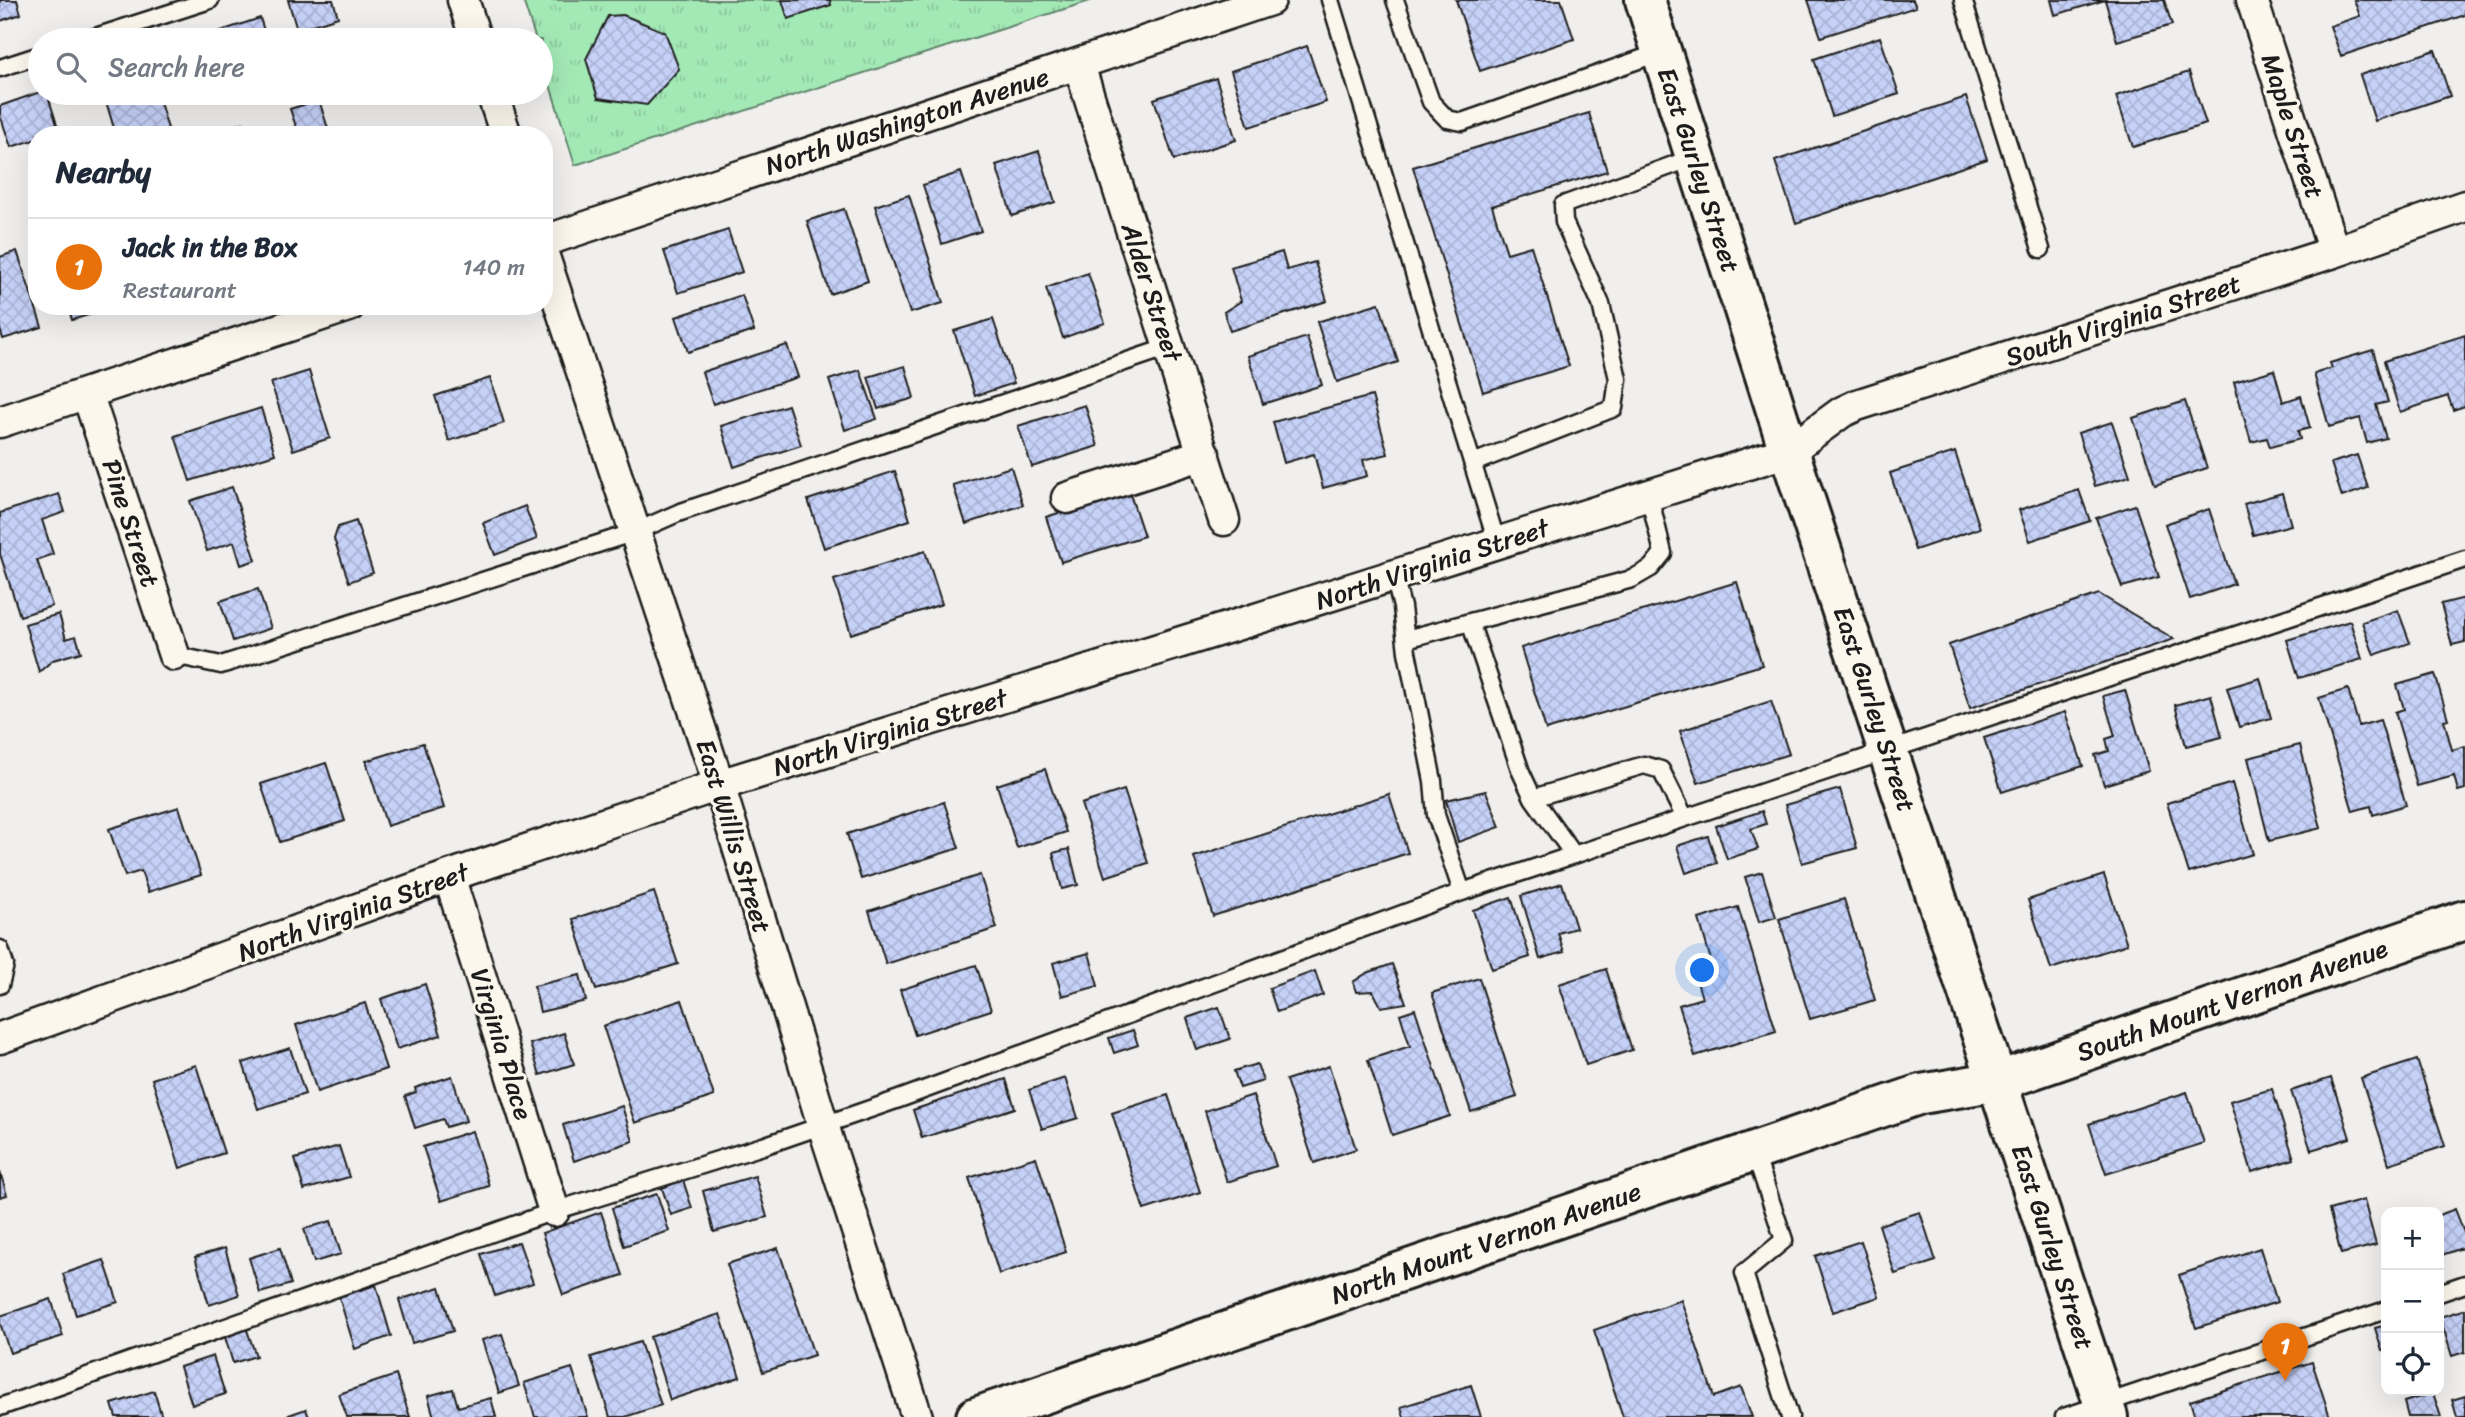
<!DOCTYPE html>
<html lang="en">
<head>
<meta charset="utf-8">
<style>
  :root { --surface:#fff; --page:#f2f2f3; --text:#1f2937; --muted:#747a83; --line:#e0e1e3; --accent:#ea580c }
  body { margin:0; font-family:Sriracha,sans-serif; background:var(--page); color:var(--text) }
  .controls { position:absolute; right:21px; bottom:21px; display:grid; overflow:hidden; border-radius:14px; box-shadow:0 7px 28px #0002 }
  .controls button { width:63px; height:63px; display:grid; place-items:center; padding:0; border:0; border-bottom:2px solid var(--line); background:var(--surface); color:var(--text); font:35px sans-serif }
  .you { position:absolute; left:1703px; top:971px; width:24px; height:24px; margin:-18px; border:5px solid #fff; border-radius:50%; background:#1a73e8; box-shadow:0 0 0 10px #1a73e833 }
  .badge { display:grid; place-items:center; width:46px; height:46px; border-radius:50%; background:var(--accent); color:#fff; font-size:23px; font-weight:700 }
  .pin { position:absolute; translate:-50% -58px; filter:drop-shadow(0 2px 4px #0008) }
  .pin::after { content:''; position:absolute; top:37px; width:24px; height:21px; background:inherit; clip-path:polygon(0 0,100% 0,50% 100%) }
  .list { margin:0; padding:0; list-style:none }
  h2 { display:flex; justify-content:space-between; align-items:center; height:91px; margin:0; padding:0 28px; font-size:30px }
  h2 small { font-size:23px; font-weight:400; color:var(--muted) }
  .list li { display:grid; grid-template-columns:46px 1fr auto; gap:21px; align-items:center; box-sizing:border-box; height:98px; padding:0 28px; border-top:2px solid var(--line) }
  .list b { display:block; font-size:26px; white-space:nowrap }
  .list p { margin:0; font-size:23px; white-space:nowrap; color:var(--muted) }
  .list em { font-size:23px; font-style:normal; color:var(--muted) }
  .icon { flex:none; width:38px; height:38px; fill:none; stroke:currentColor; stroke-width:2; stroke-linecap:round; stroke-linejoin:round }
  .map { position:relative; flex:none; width:2465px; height:1417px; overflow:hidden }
  .search { position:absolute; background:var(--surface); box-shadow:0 7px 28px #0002; left:28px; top:28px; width:525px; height:77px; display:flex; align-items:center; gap:18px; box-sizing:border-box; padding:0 24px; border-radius:38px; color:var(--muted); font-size:26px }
  .panel { position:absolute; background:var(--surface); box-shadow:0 7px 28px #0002; left:28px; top:126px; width:525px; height:189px; border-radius:28px }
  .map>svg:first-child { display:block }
  .park { fill:url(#park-tufts); stroke:#608269; stroke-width:2 }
  .building { fill:url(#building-cross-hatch); stroke:#1c1c1c; stroke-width:2 }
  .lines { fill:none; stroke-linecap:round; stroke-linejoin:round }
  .service-casing { stroke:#1c1c1c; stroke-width:21 }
  .minor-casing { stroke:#1c1c1c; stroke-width:35 }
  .tertiary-casing { stroke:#1c1c1c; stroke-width:44 }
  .secondary-casing { stroke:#1c1c1c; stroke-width:44 }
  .service { stroke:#fbf7ec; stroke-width:16 }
  .minor { stroke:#fbf7ec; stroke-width:30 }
  .tertiary { stroke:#fbf7ec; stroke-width:38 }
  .secondary { stroke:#fbf7ec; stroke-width:38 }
  .labels { text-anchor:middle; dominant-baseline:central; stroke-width:6; stroke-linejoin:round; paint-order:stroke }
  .street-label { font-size:26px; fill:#1c1c1c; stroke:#fbf7ec }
</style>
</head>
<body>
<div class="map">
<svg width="2465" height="1417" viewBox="0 0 2465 1417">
  <defs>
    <pattern id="park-tufts" width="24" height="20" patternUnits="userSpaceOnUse" patternTransform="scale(1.75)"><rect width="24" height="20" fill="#a3e9b6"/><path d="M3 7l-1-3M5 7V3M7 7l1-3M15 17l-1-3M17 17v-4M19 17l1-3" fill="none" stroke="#8cc79c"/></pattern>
    <pattern id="building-cross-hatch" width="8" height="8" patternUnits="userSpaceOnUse" patternTransform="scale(1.75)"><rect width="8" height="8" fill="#c6d1f8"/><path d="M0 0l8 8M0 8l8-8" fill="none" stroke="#aab3d4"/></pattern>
  </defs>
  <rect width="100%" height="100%" fill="#f0efee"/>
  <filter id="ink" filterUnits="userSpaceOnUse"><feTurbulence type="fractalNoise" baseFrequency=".0143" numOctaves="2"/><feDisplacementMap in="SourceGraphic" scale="14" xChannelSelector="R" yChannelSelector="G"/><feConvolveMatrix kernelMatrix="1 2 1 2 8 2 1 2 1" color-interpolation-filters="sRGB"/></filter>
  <g filter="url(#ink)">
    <path class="park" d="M 523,0 L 1093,0 L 575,165 L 541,56 L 541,40 L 536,40 Z"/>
    <path class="building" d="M 0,0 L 17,0 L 21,14 L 0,21 Z
      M 288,0 L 333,0 L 338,17 L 297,30 Z
      M 782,0 L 830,0 L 831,5 L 788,19 Z
      M 1456,0 L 1561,0 L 1574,39 L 1480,71 Z
      M 1808,0 L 1913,0 L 1916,7 L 1821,37 Z
      M 2051,0 L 2164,0 L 2172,25 L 2117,41 L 2105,0 L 2055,15 Z
      M 2354,0 L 2465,0 L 2465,15 L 2341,56 L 2330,26 L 2360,16 Z
      M 623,15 L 665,32 L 679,69 L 647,105 L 598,98 L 586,59 L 608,16 Z
      M 260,18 L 267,40 L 224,40 L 221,31 Z
      M 1880,37 L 1899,94 L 1832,116 L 1814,59 Z
      M 1307,46 L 1326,102 L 1249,127 L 1231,71 Z
      M 2435,50 L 2450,96 L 2375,121 L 2360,75 Z
      M 2189,72 L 2206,124 L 2133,147 L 2116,96 Z
      M 1216,78 L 1236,140 L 1174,160 L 1154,99 Z
      M 40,92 L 47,93 L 59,131 L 49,135 L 37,135 L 37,139 L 11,147 L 0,115 L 0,106 Z
      M 123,93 L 157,93 L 170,135 L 116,135 L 105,98 Z
      M 1966,97 L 1987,159 L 1796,223 L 1775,161 Z
      M 319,100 L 330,135 L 299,135 L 290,109 Z
      M 1589,113 L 1607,171 L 1492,206 L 1507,253 L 1531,246 L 1569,366 L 1483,392 L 1413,167 Z
      M 243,123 L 247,135 L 207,135 L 207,134 Z
      M 1039,151 L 1055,202 L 1012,216 L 996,165 Z
      M 961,172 L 981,231 L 942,244 L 923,185 Z
      M 909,195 L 943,303 L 910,313 L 875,206 Z
      M 844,209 L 868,281 L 830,294 L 807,221 Z
      M 728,230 L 742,272 L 678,293 L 664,251 Z
      M 17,251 L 42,327 L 3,339 L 0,329 L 0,257 Z
      M 1282,252 L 1287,270 L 1315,262 L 1327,301 L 1230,331 L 1224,312 L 1241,301 L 1231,267 Z
      M 1088,273 L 1105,323 L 1063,338 L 1046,288 Z
      M 742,295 L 754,331 L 688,352 L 676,317 Z
      M 1379,303 L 1398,362 L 1337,382 L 1317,322 Z
      M 68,306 L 115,306 L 115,307 L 72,320 Z
      M 993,319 L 1014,383 L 975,396 L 954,331 Z
      M 2465,335 L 2465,406 L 2453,410 L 2448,396 L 2400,412 L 2384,361 Z
      M 1307,337 L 1322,385 L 1263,404 L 1248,356 Z
      M 787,345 L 798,377 L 713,404 L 702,372 Z
      M 2373,350 L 2388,402 L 2376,405 L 2386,438 L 2367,443 L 2360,418 L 2329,427 L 2314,374 L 2332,368 L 2330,363 Z
      M 905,366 L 914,398 L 878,409 L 868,377 Z
      M 860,370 L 877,419 L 845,430 L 829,380 Z
      M 2274,370 L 2283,402 L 2301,396 L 2310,428 L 2298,431 L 2300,439 L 2270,447 L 2267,438 L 2251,442 L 2234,382 Z
      M 309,371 L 330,438 L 293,450 L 271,383 Z
      M 490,378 L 504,423 L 449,441 L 435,396 Z
      M 1372,396 L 1388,454 L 1363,460 L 1367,476 L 1323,488 L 1314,454 L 1284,463 L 1273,422 Z
      M 2185,401 L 2207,468 L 2155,485 L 2133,418 Z
      M 788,405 L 801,445 L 734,467 L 721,426 Z
      M 1085,405 L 1098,446 L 1032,467 L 1018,426 Z
      M 261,408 L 275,454 L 190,481 L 175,436 Z
      M 2112,422 L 2130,476 L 2095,486 L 2078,433 Z
      M 1955,452 L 1980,528 L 1915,550 L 1890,473 Z
      M 2357,455 L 2368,488 L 2342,497 L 2331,463 Z
      M 1011,467 L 1023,505 L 966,524 L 953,485 Z
      M 895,471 L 910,520 L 824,548 L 808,500 Z
      M 232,487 L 256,560 L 241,565 L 234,542 L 207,551 L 190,501 Z
      M 2079,490 L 2090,521 L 2030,541 L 2019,510 Z
      M 1129,491 L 1144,536 L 1061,562 L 1046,517 Z
      M 2282,493 L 2291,525 L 2253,535 L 2244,504 Z
      M 59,494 L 65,512 L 42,520 L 53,554 L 37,560 L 52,606 L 20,616 L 0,554 L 0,513 Z
      M 2135,505 L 2159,577 L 2122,587 L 2096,518 Z
      M 525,506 L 537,539 L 495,555 L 483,523 Z
      M 2209,509 L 2234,584 L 2190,599 L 2165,524 Z
      M 356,521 L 373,573 L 349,582 L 334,539 L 338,527 Z
      M 925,551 L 942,604 L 851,634 L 834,580 Z
      M 1737,582 L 1762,665 L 1546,730 L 1521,648 Z
      M 258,589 L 271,628 L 233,641 L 220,601 Z
      M 2099,594 L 2174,639 L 1970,708 L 1949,645 Z
      M 2465,598 L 2465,642 L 2452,645 L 2441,604 Z
      M 2398,610 L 2410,643 L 2374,655 L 2362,622 Z
      M 59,614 L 66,639 L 76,636 L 81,652 L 53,660 L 39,672 L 25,624 Z
      M 2350,621 L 2362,659 L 2299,678 L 2287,640 Z
      M 2435,674 L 2448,719 L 2444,720 L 2452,750 L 2465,746 L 2465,789 L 2458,791 L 2454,776 L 2417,786 L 2395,712 L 2404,709 L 2397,685 Z
      M 2260,678 L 2271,718 L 2239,727 L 2227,688 Z
      M 2348,689 L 2359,726 L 2380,720 L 2406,805 L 2373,815 L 2371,806 L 2353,811 L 2319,698 Z
      M 2125,690 L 2149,771 L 2104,785 L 2095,755 L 2109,751 L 2106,739 L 2115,736 L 2103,696 Z
      M 2211,695 L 2222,737 L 2186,746 L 2175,705 Z
      M 1771,701 L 1789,754 L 1698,783 L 1680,731 Z
      M 2065,712 L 2083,766 L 2002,792 L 1984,738 Z
      M 423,743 L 444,808 L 387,826 L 366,761 Z
      M 2300,745 L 2321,828 L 2269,841 L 2248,758 Z
      M 326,763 L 345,821 L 280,842 L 261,784 Z
      M 1045,769 L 1066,832 L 1017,848 L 997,785 Z
      M 2232,783 L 2253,854 L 2189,873 L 2167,803 Z
      M 1840,789 L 1857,848 L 1802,863 L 1785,805 Z
      M 1124,790 L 1148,863 L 1105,877 L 1081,804 Z
      M 1486,791 L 1500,827 L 1458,842 L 1446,800 Z
      M 1389,794 L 1408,853 L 1213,916 L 1194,857 Z
      M 944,802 L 959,848 L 861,879 L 847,834 Z
      M 179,807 L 201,875 L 148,892 L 141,871 L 125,876 L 109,829 Z
      M 1762,811 L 1766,824 L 1751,829 L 1758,849 L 1727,859 L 1716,826 Z
      M 1708,836 L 1717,863 L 1686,873 L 1677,846 Z
      M 1069,849 L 1078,885 L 1062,889 L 1053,853 Z
      M 1762,872 L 1776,917 L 1759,922 L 1745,877 Z
      M 980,875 L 997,928 L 886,964 L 869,911 Z
      M 2104,875 L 2127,944 L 2051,969 L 2028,900 Z
      M 1562,883 L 1576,928 L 1558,933 L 1564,952 L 1540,959 L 1521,896 Z
      M 654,892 L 678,964 L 596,990 L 573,919 Z
      M 1511,897 L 1530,957 L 1492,969 L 1473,910 Z
      M 1844,899 L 1875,1000 L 1810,1019 L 1779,919 Z
      M 1738,907 L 1776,1031 L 1695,1056 L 1679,1005 L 1702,998 L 1693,969 L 1712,964 L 1699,919 Z
      M 1089,953 L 1098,986 L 1062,996 L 1053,963 Z
      M 1392,964 L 1406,1003 L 1381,1007 L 1373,991 L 1356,992 L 1353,982 L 1367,973 Z
      M 976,965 L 991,1010 L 915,1035 L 900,990 Z
      M 1606,969 L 1632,1050 L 1586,1065 L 1559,984 Z
      M 1315,971 L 1323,995 L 1277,1012 L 1269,988 Z
      M 580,975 L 586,1001 L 540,1012 L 534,986 Z
      M 1479,978 L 1517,1097 L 1471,1112 L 1432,993 Z
      M 425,984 L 441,1035 L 397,1049 L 381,999 Z
      M 682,1000 L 714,1096 L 635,1123 L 603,1026 Z
      M 365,1003 L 386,1069 L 317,1092 L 296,1025 Z
      M 1219,1007 L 1230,1039 L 1197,1050 L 1187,1018 Z
      M 1415,1009 L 1450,1116 L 1392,1135 L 1368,1060 L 1410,1046 L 1400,1014 Z
      M 1133,1030 L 1138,1045 L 1114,1053 L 1109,1038 Z
      M 564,1033 L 574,1064 L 540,1075 L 530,1044 Z
      M 290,1048 L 305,1094 L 258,1109 L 243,1063 Z
      M 2417,1060 L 2445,1146 L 2389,1164 L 2361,1078 Z
      M 1257,1064 L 1263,1081 L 1240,1088 L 1234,1071 Z
      M 196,1065 L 224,1153 L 180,1168 L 152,1079 Z
      M 1329,1066 L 1356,1149 L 1314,1163 L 1286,1080 Z
      M 452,1076 L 466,1121 L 446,1127 L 443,1119 L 415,1128 L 405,1096 L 416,1092 L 415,1088 Z
      M 1065,1078 L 1078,1118 L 1042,1129 L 1029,1090 Z
      M 2331,1078 L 2350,1138 L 2311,1150 L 2291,1091 Z
      M 1006,1079 L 1015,1108 L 922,1138 L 913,1110 Z
      M 2272,1089 L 2294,1159 L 2252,1172 L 2230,1101 Z
      M 2187,1092 L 2204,1143 L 2106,1174 L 2089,1124 Z
      M 1168,1095 L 1200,1192 L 1144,1210 L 1112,1113 Z
      M 1253,1095 L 1276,1166 L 1227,1182 L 1205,1111 Z
      M 622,1106 L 633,1141 L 574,1161 L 563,1125 Z
      M 472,1131 L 489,1186 L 441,1201 L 423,1147 Z
      M 339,1146 L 349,1177 L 304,1190 L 295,1159 Z
      M 1036,1157 L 1066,1252 L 999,1274 L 969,1178 Z
      M 0,1172 L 7,1195 L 0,1197 Z
      M 755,1176 L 767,1217 L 714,1232 L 703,1191 Z
      M 683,1180 L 692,1208 L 671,1215 L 662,1188 Z
      M 657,1194 L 669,1231 L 624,1246 L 612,1208 Z
      M 2364,1200 L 2376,1245 L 2341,1254 L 2329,1210 Z
      M 2455,1209 L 2465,1235 L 2465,1247 L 2439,1256 L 2439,1215 Z
      M 601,1212 L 623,1275 L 563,1295 L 542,1233 Z
      M 1920,1212 L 1936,1261 L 1895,1274 L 1879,1225 Z
      M 331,1221 L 341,1254 L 314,1262 L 304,1229 Z
      M 1861,1241 L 1879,1297 L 1833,1312 L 1815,1256 Z
      M 519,1242 L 533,1283 L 495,1296 L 481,1254 Z
      M 225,1248 L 239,1295 L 209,1305 L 195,1257 Z
      M 280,1248 L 291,1284 L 260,1293 L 249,1258 Z
      M 778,1248 L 814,1355 L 763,1372 L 727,1264 Z
      M 2260,1248 L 2277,1302 L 2196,1328 L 2179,1275 Z
      M 104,1260 L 118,1302 L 76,1315 L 63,1274 Z
      M 376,1285 L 391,1336 L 355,1349 L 339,1297 Z
      M 440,1287 L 453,1331 L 412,1343 L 399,1300 Z
      M 51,1299 L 63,1336 L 10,1353 L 0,1323 L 0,1316 Z
      M 1681,1300 L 1714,1397 L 1741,1387 L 1752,1417 L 1623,1417 L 1594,1330 Z
      M 2465,1309 L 2465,1352 L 2452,1356 L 2440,1317 Z
      M 720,1314 L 740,1377 L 670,1400 L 650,1337 Z
      M 2386,1325 L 2386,1350 L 2382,1351 L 2375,1328 Z
      M 246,1327 L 256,1356 L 233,1363 L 224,1334 Z
      M 502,1334 L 519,1386 L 499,1393 L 482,1340 Z
      M 640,1342 L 661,1405 L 625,1417 L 610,1417 L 591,1357 Z
      M 213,1356 L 225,1394 L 192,1405 L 180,1367 Z
      M 2312,1362 L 2330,1417 L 2195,1417 L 2190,1401 Z
      M 572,1368 L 588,1417 L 535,1417 L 524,1383 Z
      M 396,1375 L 410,1417 L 347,1417 L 339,1394 Z
      M 1471,1385 L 1481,1417 L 1404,1417 L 1401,1407 Z
      M 453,1389 L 458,1407 L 491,1398 L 496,1417 L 434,1417 L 428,1396 Z
      M 154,1391 L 162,1417 L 116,1417 L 112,1404 Z
      M 2433,1393 L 2441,1417 L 2408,1417 L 2404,1402 Z
      M 2465,1396 L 2465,1417 L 2457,1417 L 2452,1400 Z
      M 306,1409 L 309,1417 L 283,1417 Z"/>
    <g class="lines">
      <g class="service-casing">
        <path id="service" d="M 1330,0 L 1497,543
          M 1395,0 L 1431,102 L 1447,119 L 1462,122 L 1661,52
          M 1963,0 L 2041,249
          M 86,40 L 210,0
          M 0,68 L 40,55
          M 1473,463 L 1614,408 L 1618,379 L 1601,304 L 1564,222 L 1563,205 L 1695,157
          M 1394,576 L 1402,607 L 1407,652 L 1433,781 L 1436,815 L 1462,892
          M 1470,622 L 1521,772 L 1533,798
          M 1406,639 L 1632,579 L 1651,568 L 1663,553 L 1649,495
          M 174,655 L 221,665 L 635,532 L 678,513 L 1169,347
          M 1574,855 L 1533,798 L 1644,765 L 1661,770 L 1685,818
          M 0,949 L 5,965 L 0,985
          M 1754,1151 L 1784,1240 L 1744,1273 L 1790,1417
          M 2439,1293 L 2465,1284
          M 0,1407 L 554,1211 L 763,1146 L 899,1099 L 1462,892 L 2465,559
          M 2064,1417 L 2386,1310"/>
      </g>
      <g class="minor-casing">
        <path id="minor" d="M 463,0 L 476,40
          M 2252,0 L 2334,252
          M 1079,65 L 1224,520
          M 492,93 L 506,135
          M 544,241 L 1270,0
          M 544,257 L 719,785 L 823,1125 L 917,1417
          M 87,393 L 174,655
          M 0,422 L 349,306
          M 1067,498 L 1204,454
          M 449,876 L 554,1211
          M 0,1038 L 449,876 L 719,785 L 1262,617 L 1789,451 L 1842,412 L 1857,405 L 2334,252 L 2465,206"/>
      </g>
      <g class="tertiary-casing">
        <path id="tertiary" d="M 976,1417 L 1921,1094 L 1999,1081 L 2465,920"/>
      </g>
      <g class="secondary-casing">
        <path id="secondary" d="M 1645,0 L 1789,451 L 2108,1417"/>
      </g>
      <use href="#service" class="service"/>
      <use href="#minor" class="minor"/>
      <use href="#tertiary" class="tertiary"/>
      <use href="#secondary" class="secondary"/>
    </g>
  </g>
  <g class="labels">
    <g class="street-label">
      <text transform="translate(907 121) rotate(-18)">North Washington Avenue</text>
      <text transform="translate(2293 126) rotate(72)">Maple Street</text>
      <text transform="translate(1699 170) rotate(72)">East Gurley Street</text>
      <text transform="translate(1152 292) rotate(72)">Alder Street</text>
      <text transform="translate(2123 320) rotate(-18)">South Virginia Street</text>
      <text transform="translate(131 523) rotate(72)">Pine Street</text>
      <text transform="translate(1432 564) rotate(-18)">North Virginia Street</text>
      <text transform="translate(1875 709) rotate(72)">East Gurley Street</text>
      <text transform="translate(890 732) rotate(-17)">North Virginia Street</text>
      <text transform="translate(734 836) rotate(73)">East Willis Street</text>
      <text transform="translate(353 912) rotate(-20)">North Virginia Street</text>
      <text transform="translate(2232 1000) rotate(-19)">South Mount Vernon Avenue</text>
      <text transform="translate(502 1044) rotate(73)">Virginia Place</text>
      <text transform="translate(1486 1243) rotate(-19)">North Mount Vernon Avenue</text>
      <text transform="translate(2053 1247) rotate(72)">East Gurley Street</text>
    </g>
  </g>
</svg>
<div class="controls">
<button>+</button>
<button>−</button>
<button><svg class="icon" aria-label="locate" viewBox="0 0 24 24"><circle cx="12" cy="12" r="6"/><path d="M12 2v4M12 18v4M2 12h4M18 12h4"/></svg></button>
</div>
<div class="you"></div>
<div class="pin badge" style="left:2285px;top:1381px;background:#e8710a">1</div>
<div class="search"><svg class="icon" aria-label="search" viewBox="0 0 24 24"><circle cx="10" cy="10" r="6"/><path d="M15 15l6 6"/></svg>Search here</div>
<section class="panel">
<h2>Nearby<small></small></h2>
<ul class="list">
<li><span class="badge" style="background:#e8710a">1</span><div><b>Jack in the Box</b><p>Restaurant</p></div><em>140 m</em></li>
</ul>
</section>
</div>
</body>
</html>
